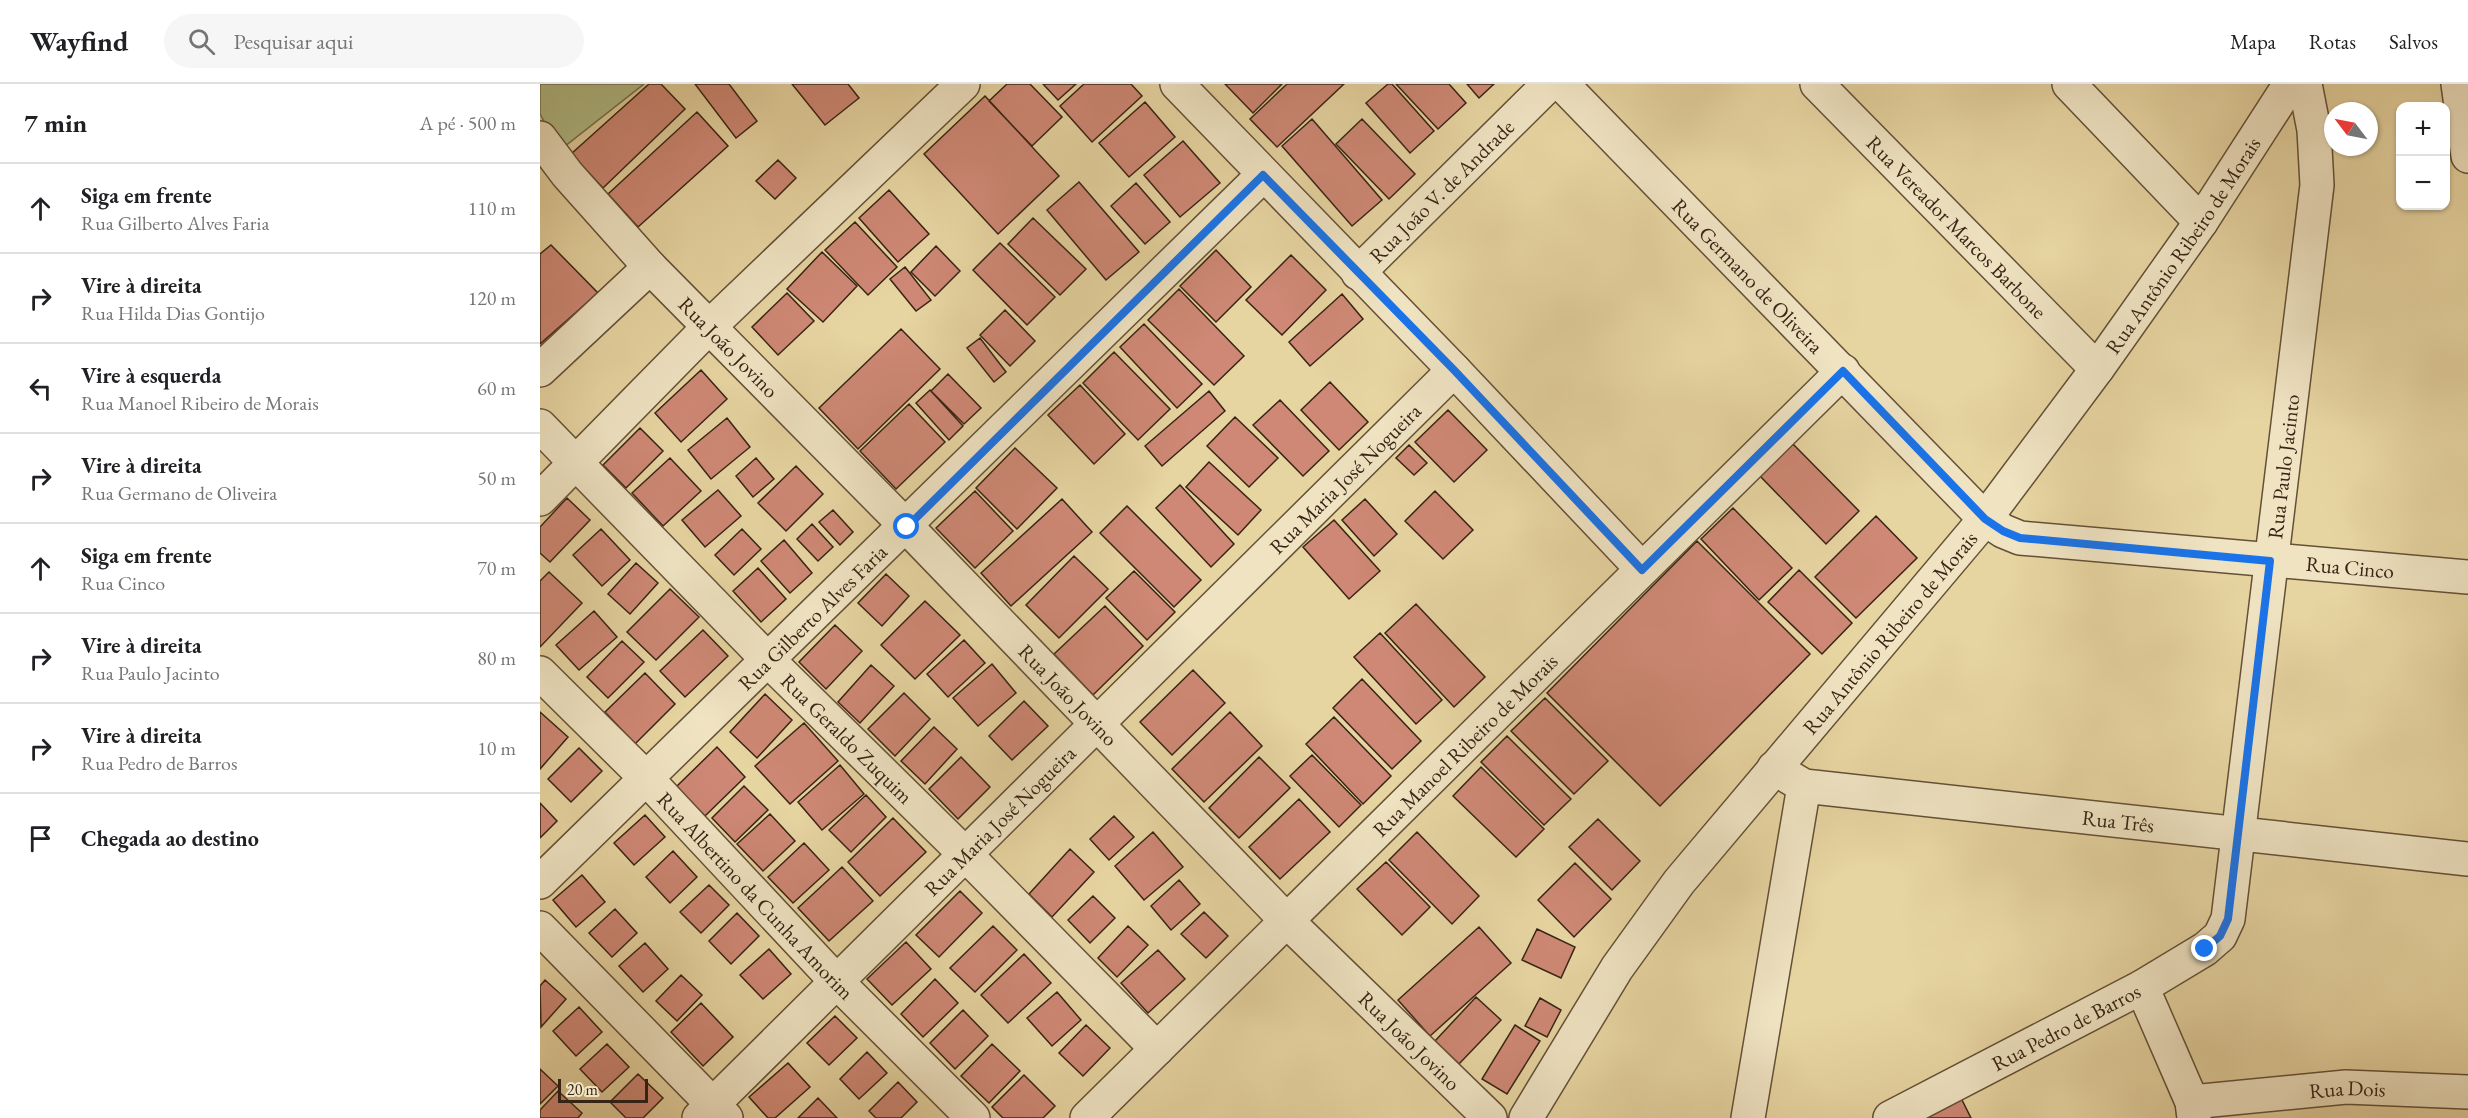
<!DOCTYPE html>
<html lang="pt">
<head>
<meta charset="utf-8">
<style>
  :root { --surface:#fff; --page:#f6f6f6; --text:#202124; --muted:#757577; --line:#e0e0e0 }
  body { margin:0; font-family:"EB Garamond",serif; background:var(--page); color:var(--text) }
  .controls { position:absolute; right:18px; top:18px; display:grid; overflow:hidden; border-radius:12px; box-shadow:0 2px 4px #0004 }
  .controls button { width:54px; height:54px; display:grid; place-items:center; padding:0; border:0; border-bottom:2px solid var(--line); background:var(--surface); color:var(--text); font:30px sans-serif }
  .compass { position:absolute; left:1784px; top:18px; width:54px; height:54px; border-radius:50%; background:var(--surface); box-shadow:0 2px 4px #0004; rotate:302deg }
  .scale { position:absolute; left:18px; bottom:15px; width:90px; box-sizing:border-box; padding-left:6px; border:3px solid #382414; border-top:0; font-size:16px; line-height:21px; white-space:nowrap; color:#382414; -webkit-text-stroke:4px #efe3c2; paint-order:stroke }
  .stop { position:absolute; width:18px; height:18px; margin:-14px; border:4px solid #1a73e8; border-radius:50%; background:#fff }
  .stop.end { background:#1a73e8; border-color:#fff; box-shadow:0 2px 6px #0008 }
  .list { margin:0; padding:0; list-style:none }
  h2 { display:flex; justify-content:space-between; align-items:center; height:78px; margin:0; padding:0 24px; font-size:26px }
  h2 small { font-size:20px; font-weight:400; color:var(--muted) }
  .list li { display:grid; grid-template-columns:39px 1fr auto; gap:18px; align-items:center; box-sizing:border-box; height:90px; padding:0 24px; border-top:2px solid var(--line) }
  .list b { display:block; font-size:22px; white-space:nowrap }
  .list p { margin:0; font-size:20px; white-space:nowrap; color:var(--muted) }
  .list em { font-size:20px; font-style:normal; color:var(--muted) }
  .icon { flex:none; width:33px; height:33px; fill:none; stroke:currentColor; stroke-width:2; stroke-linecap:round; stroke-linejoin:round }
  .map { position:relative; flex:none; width:1928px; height:1034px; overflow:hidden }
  header { display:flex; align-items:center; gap:36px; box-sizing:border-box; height:84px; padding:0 30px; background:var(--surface); border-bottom:2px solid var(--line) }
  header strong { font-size:28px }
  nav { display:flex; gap:33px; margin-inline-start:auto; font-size:21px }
  .search { width:420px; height:54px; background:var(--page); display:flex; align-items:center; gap:15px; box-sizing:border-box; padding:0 21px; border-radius:33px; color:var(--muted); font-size:22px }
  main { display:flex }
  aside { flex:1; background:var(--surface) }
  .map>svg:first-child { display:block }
  .green { fill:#b2bd87; stroke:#75704e; stroke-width:1.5 }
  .building { fill:#ce8875; stroke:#382414; stroke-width:1.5 }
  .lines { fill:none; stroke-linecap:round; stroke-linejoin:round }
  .street-casing { stroke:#645037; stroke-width:36 }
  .street { stroke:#efe3c2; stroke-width:33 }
  .route { stroke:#1a73e8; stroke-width:8 }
  .labels { text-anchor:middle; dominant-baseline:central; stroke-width:5; stroke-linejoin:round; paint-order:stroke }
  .street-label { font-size:21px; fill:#382414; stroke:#efe3c2 }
</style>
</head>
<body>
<header>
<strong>Wayfind</strong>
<div class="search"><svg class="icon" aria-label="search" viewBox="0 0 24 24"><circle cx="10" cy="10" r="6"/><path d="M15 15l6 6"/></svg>Pesquisar aqui</div>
<nav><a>Mapa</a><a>Rotas</a><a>Salvos</a></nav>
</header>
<main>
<aside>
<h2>7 min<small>A pé · 500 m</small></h2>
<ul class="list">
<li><svg class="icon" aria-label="ahead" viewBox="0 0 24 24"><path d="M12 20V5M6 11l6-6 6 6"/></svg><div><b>Siga em frente</b><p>Rua Gilberto Alves Faria</p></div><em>110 m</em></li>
<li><svg class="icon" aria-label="right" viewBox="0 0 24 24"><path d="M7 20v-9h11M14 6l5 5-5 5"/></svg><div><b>Vire à direita</b><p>Rua Hilda Dias Gontijo</p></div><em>120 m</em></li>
<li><svg class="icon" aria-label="left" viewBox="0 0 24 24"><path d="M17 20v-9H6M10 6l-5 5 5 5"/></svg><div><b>Vire à esquerda</b><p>Rua Manoel Ribeiro de Morais</p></div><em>60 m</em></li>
<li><svg class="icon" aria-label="right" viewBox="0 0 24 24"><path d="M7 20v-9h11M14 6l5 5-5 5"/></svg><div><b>Vire à direita</b><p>Rua Germano de Oliveira</p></div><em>50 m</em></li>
<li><svg class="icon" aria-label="ahead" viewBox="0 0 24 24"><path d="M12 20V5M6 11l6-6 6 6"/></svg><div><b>Siga em frente</b><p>Rua Cinco</p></div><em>70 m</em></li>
<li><svg class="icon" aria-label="right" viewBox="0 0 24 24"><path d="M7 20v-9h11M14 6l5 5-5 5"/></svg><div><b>Vire à direita</b><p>Rua Paulo Jacinto</p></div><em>80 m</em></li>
<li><svg class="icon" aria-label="right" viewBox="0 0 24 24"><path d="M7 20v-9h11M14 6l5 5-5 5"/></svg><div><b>Vire à direita</b><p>Rua Pedro de Barros</p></div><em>10 m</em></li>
<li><svg class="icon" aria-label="arrive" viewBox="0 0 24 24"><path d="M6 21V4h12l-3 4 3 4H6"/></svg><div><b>Chegada ao destino</b></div></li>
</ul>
</aside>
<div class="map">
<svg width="1928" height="1034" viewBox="0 0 1928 1034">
  <rect width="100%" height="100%" fill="#e6d4a1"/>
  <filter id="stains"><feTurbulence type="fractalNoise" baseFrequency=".00333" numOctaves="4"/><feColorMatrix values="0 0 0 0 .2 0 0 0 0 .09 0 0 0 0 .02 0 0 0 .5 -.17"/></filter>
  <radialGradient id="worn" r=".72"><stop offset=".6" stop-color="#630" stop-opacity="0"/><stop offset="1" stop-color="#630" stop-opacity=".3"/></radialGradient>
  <path class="green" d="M 0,0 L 104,0 L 20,66 L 0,30 Z"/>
  <path class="building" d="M 109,0 L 121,0 L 145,25 L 63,104 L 31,70 Z
    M 155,0 L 189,0 L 217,37 L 196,54 Z
    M 252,0 L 308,0 L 319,14 L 285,41 Z
    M 467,0 L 490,0 L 522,33 L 492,62 L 449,17 Z
    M 503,0 L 536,0 L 518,16 Z
    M 544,0 L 591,0 L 602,12 L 552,58 L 520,22 Z
    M 685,0 L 742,0 L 713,29 Z
    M 747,0 L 804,0 L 737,63 L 710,35 Z
    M 848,0 L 852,0 L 894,47 L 870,69 L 826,19 Z
    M 856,0 L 909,0 L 926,19 L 898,45 Z
    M 927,0 L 954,0 L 939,14 Z
    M 445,12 L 519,92 L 458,150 L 384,70 Z
    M 605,18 L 635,53 L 589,93 L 559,59 Z
    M 157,28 L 188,62 L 98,143 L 68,110 Z
    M 772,35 L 842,116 L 812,142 L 742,62 Z
    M 822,35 L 875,90 L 849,115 L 796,60 Z
    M 643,57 L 680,99 L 640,133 L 604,91 Z
    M 238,76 L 256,94 L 235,115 L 216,97 Z
    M 539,98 L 599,168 L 566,196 L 507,126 Z
    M 596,99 L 630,138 L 605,160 L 571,122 Z
    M 349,106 L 389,150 L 358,178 L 319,134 Z
    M 493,134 L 546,185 L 520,211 L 468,160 Z
    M 315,138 L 357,183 L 328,211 L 285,166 Z
    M 460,159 L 515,213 L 487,241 L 433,186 Z
    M 11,161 L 58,209 L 0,260 L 0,170 Z
    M 396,162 L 420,187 L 395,212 L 371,188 Z
    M 676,166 L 711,203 L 676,238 L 640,202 Z
    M 282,168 L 317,202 L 283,238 L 247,205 Z
    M 751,171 L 786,206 L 742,251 L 706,216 Z
    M 365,183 L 391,216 L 376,227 L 350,195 Z
    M 639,205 L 704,272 L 674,301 L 608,236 Z
    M 247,209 L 274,237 L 238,271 L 212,243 Z
    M 802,210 L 823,235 L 770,282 L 749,258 Z
    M 465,226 L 495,257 L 470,282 L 440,251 Z
    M 604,240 L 662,300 L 637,324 L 580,263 Z
    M 361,245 L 400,285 L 318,365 L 279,324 Z
    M 440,254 L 466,288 L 454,298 L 427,264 Z
    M 574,268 L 630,325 L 598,356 L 543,299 Z
    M 161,286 L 187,315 L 141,358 L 115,329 Z
    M 408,290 L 441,324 L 424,340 L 391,307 Z
    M 790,298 L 828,338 L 799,366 L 761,326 Z
    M 540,301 L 585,350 L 554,380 L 508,331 Z
    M 390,306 L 423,342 L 409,356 L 376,319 Z
    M 669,307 L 685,327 L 622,382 L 605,362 Z
    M 740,316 L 789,367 L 763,392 L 713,341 Z
    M 369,320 L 405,358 L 356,405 L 320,367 Z
    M 908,326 L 947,366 L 914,398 L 875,358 Z
    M 695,333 L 738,374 L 709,403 L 667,362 Z
    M 187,334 L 210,363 L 171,395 L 148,366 Z
    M 100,344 L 123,367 L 86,404 L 63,381 Z
    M 1253,360 L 1319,427 L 1286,460 L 1220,392 Z
    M 869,361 L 887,379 L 874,391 L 856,374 Z
    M 475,364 L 517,404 L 477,445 L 436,404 Z
    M 130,374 L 161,407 L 123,442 L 92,409 Z
    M 216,374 L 234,395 L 213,413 L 196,392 Z
    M 669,378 L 721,426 L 698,451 L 646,403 Z
    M 256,382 L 283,410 L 246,447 L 218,419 Z
    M 640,401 L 694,460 L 671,483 L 616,424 Z
    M 178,406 L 201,432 L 165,463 L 142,436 Z
    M 435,407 L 473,447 L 435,484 L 396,444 Z
    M 895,407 L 933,446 L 903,475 L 865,437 Z
    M 27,414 L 50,436 L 10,478 L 0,469 L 0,443 Z
    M 522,415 L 552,448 L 471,522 L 441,489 Z
    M 825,415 L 857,450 L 834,472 L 802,436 Z
    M 587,422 L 661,496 L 634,523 L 560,449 Z
    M 1193,424 L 1252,484 L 1219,516 L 1161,455 Z
    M 293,426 L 313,448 L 300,461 L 279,438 Z
    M 1336,432 L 1377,474 L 1316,534 L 1275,493 Z
    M 794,436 L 840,487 L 809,515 L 763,463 Z
    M 272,440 L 293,463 L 278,477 L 257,455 Z
    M 61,445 L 90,476 L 62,502 L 33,471 Z
    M 202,445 L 221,465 L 194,491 L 175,471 Z
    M 244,456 L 272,489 L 250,509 L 221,477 Z
    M 1157,457 L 1270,570 L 1120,722 L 1007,609 Z
    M 534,472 L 568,505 L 519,554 L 486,521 Z
    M 96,479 L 118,499 L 90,530 L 68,510 Z
    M 218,484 L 246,515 L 221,538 L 193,507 Z
    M 1259,486 L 1312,539 L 1282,570 L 1228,518 Z
    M 594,487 L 635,528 L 607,556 L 566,514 Z
    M 9,488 L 42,519 L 0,563 L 0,497 Z
    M 346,490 L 369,512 L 342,542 L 318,519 Z
    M 130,505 L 159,533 L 116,576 L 87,548 Z
    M 385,517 L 420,551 L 375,595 L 341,561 Z
    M 876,520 L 945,593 L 914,623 L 845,549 Z
    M 565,522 L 603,562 L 553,611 L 514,570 Z
    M 54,527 L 77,553 L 39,586 L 16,561 Z
    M 295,541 L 322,567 L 286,605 L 259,578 Z
    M 163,546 L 188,572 L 145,613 L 120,587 Z
    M 840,549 L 902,616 L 876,640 L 814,573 Z
    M 424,556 L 445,579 L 408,613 L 387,590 Z
    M 82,557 L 104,578 L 68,614 L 47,593 Z
    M 452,580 L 476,609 L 438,642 L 413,614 Z
    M 331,581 L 354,602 L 320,639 L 298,618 Z
    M 653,586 L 685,619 L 632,671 L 600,638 Z
    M 105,589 L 135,620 L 95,660 L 65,628 Z
    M 822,595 L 881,657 L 852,685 L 793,624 Z
    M 364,609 L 390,635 L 355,672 L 328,645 Z
    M 225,610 L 252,636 L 217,674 L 190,648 Z
    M 1005,614 L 1068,677 L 1034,710 L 971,647 Z
    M 484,617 L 508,642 L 472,676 L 449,652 Z
    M 0,628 L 28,653 L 0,685 Z
    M 690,628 L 722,662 L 664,718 L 632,685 Z
    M 794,633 L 851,692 L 823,720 L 766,660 Z
    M 264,639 L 298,677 L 250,720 L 215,682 Z
    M 394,643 L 417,665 L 385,700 L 361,677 Z
    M 967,652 L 1031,715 L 1004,741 L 941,678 Z
    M 177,663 L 205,693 L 165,732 L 136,703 Z
    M 39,664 L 62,687 L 31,718 L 8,695 Z
    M 772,671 L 821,721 L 799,743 L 750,692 Z
    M 421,673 L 450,703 L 418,735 L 389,705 Z
    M 719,673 L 750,704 L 699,754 L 669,724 Z
    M 300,681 L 324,710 L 282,746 L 258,718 Z
    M 941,683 L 1004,745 L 976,773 L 913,712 Z
    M 204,702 L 228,726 L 195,758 L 172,734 Z
    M 326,711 L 346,733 L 311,768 L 289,746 Z
    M 759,715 L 790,748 L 740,795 L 709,763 Z
    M 0,719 L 17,737 L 0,754 Z
    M 230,730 L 255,757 L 223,787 L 197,760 Z
    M 105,731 L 125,753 L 94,781 L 74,759 Z
    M 574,732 L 594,753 L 569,776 L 550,755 Z
    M 353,734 L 386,768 L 340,812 L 308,778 Z
    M 1058,735 L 1100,777 L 1072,806 L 1029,763 Z
    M 613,748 L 643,783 L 604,816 L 575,782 Z
    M 877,748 L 939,812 L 912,840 L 849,776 Z
    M 264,759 L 289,786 L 253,819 L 228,793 Z
    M 530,765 L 554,788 L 512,833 L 489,810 Z
    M 133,767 L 157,793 L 130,819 L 106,793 Z
    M 846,778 L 890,823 L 862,851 L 817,805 Z
    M 1035,779 L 1071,815 L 1034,853 L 998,816 Z
    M 302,783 L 333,817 L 289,857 L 258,824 Z
    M 42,791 L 65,818 L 36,843 L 13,816 Z
    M 639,796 L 660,820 L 631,846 L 611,822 Z
    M 169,801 L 189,821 L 161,849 L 140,828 Z
    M 420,807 L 442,829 L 399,873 L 376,851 Z
    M 553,812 L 575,834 L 550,859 L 528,836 Z
    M 75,825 L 97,849 L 72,873 L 49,849 Z
    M 664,828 L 688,852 L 666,874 L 641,850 Z
    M 197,829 L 219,852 L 191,880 L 169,857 Z
    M 453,842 L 477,866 L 435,908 L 410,884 Z
    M 588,842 L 608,861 L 577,893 L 558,874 Z
    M 939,843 L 971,879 L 890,952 L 858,916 Z
    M 997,845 L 1035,863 L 1021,894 L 982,876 Z
    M 366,858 L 391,885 L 352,921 L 327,895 Z
    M 105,859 L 128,885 L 103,908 L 79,882 Z
    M 229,865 L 251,890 L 223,915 L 200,891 Z
    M 618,866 L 645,895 L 608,929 L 581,899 Z
    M 484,870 L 511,899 L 468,939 L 441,911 Z
    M 141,891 L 162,911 L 137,937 L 116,917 Z
    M 395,895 L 418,919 L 383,953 L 361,930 Z
    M 5,896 L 26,915 L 1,943 L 0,902 Z
    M 517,908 L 541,936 L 512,962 L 487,934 Z
    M 936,913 L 961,936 L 919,980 L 895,957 Z
    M 1000,914 L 1021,926 L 1007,953 L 985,942 Z
    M 161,919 L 193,953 L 163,982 L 131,948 Z
    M 39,923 L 62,948 L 36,972 L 13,947 Z
    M 423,926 L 448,952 L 415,985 L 390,959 Z
    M 295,932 L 317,954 L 289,981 L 267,959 Z
    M 546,941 L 570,964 L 543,992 L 519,969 Z
    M 975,941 L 1000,957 L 967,1010 L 942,995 Z
    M 67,960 L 89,983 L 62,1008 L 40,985 Z
    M 452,960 L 480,987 L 449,1019 L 421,992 Z
    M 327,968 L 347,989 L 319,1015 L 300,995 Z
    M 248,979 L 270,1003 L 235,1034 L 228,1034 L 209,1013 Z
    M 0,985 L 18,1002 L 0,1020 Z
    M 98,990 L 123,1014 L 103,1034 L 86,1034 L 70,1018 Z
    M 484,991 L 515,1022 L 503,1034 L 463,1034 L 452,1023 Z
    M 358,998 L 377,1018 L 361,1034 L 336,1034 L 329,1027 Z
    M 18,1007 L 42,1029 L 38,1034 L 0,1034 L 0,1026 Z
    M 1420,1012 L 1431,1034 L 1388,1034 L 1386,1029 Z
    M 278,1014 L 297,1034 L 258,1034 Z"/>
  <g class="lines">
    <g class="street-casing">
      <g id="street">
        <path d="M 637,0 L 914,286 L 1102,485"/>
        <path id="s1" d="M 1022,0 L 1445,435 L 1463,447 L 1480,454 L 1928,493"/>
        <path id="s2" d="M 1277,0 L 1557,285"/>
        <path d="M 1529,0 L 1661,138"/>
        <path d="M 1918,0 L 1928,72"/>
        <path id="s3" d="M 0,54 L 27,90 L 110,183 L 367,443 L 748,838 L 950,1034"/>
        <path id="s4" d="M 818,189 L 1009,0"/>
        <path d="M 0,286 L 110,183"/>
        <path id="s5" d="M 0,342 L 227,575 L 425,770 L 617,965"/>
        <path d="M 0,415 L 170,242 L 423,0"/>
        <path id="s6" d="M 0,589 L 106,694 L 297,898 L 433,1034"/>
        <path id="s7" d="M 1234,684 L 1264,702 L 1928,775"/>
        <path id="s8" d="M 0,798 C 241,563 483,328 723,91"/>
        <path d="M 0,844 L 186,1034"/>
        <path d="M 1602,903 L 1652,1018 L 1654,1034"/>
        <path id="s9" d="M 1652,1018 L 1806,1003 L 1928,1008"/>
        <path id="s10" d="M 159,1034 L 914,286"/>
        <path id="s11" d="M 547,1034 L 1303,287"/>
        <path id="s12" d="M 986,1034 L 1077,884 L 1139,798 L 1445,435 L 1557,285 L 1661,138 L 1750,0"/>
        <path d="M 1208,1034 L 1264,702"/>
        <path id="s13" d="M 1350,1034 L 1602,903 L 1665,865 L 1680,852 L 1688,835 L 1777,101 L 1774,46 L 1765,0"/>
      </g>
    </g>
    <use href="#street" class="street"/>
  </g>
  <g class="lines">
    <path class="route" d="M 367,443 L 723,91 L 914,286 L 1102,486 L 1303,287 L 1445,435 L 1463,447 L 1480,454 L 1730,477 L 1688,835 L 1680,852 L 1665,865"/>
  </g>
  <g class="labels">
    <g class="street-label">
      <text stroke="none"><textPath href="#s4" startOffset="117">Rua João V. de Andrade</textPath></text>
      <text stroke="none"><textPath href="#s2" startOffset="200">Rua Vereador Marcos Barbone</textPath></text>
      <text stroke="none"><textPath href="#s12" startOffset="1094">Rua Antônio Ribeiro de Morais</textPath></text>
      <text stroke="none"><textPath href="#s1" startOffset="267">Rua Germano de Oliveira</textPath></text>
      <text stroke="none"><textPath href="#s3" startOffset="282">Rua João Jovino</textPath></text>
      <text stroke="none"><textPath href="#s13" startOffset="852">Rua Paulo Jacinto</textPath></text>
      <text stroke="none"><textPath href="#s10" startOffset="909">Rua Maria José Nogueira</textPath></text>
      <text stroke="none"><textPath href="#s1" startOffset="978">Rua Cinco</textPath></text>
      <text stroke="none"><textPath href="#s8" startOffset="380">Rua Gilberto Alves Faria</textPath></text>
      <text stroke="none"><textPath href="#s12" startOffset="608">Rua Antônio Ribeiro de Morais</textPath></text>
      <text stroke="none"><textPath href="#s3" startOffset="768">Rua João Jovino</textPath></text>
      <text stroke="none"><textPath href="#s5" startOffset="438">Rua Geraldo Zuquim</textPath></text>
      <text stroke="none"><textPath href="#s11" startOffset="531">Rua Manoel Ribeiro de Morais</textPath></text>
      <text stroke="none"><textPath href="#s10" startOffset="423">Rua Maria José Nogueira</textPath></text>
      <text stroke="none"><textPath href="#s7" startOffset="351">Rua Três</textPath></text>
      <text stroke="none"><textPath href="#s6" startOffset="310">Rua Albertino da Cunha Amorim</textPath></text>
      <text stroke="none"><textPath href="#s13" startOffset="198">Rua Pedro de Barros</textPath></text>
      <text stroke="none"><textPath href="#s3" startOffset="1254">Rua João Jovino</textPath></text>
      <text stroke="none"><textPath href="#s9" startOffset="156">Rua Dois</textPath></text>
    </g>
  </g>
  <rect width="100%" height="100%" filter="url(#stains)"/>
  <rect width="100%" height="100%" fill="url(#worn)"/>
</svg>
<div class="controls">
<button>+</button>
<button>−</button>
</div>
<svg class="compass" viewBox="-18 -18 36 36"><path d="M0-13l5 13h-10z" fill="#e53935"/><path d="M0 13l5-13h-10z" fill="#757577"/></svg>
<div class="scale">20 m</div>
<div class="stop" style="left:367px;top:443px"></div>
<div class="stop end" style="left:1665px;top:865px"></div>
</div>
</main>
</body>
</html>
